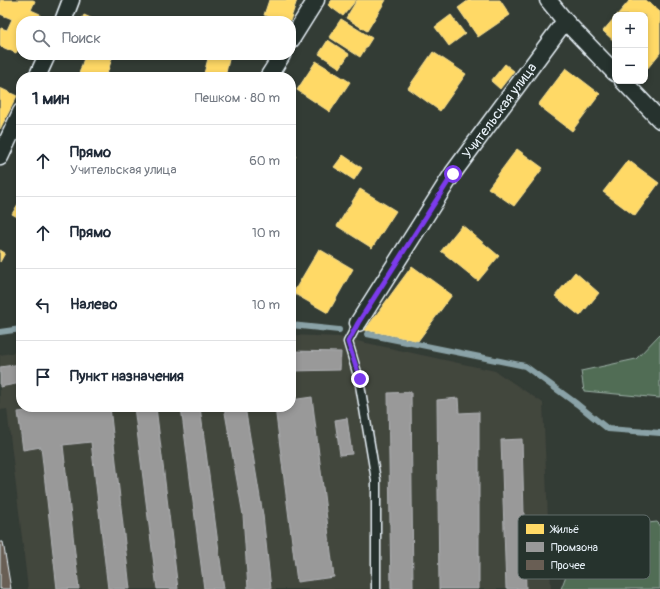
<!DOCTYPE html>
<html lang="ru">
<head>
<meta charset="utf-8">
<style>
  :root { --surface:#fff; --page:#f6f6f7; --text:#1f2937; --muted:#747a83; --line:#e0e1e3 }
  body { margin:0; font-family:Pangolin,sans-serif; background:var(--page); color:var(--text) }
  .controls { position:absolute; right:12px; top:12px; display:grid; overflow:hidden; border-radius:8px; box-shadow:0 2px 6px #0003 }
  .controls button { width:36px; height:36px; display:grid; place-items:center; padding:0; border:0; border-bottom:1px solid var(--line); background:var(--surface); color:var(--text); font:20px sans-serif }
  .stop { position:absolute; width:12px; height:12px; margin:-9px; border:3px solid #7c3aed; border-radius:50%; background:#fff }
  .stop.end { background:#7c3aed; border-color:#fff; box-shadow:0 1px 4px #0008 }
  .list { margin:0; padding:0; list-style:none }
  h2 { display:flex; justify-content:space-between; align-items:center; height:52px; margin:0; padding:0 16px; font-size:17px }
  h2 small { font-size:13px; font-weight:400; color:var(--muted) }
  .list li { display:grid; grid-template-columns:26px 1fr auto; gap:12px; align-items:center; box-sizing:border-box; height:72px; padding:0 16px; border-top:1px solid var(--line) }
  .list b { display:block; font-size:15px; white-space:nowrap }
  .list p { margin:0; font-size:13px; white-space:nowrap; color:var(--muted) }
  .list em { font-size:13px; font-style:normal; color:var(--muted) }
  .icon { flex:none; width:22px; height:22px; fill:none; stroke:currentColor; stroke-width:2; stroke-linecap:round; stroke-linejoin:round }
  .map { position:relative; flex:none; width:660px; height:589px; overflow:hidden }
  .search { position:absolute; background:var(--surface); box-shadow:0 2px 6px #0003; left:16px; top:16px; width:280px; height:44px; display:flex; align-items:center; gap:10px; box-sizing:border-box; padding:0 14px; border-radius:16px; color:var(--muted); font-size:15px }
  .panel { position:absolute; background:var(--surface); box-shadow:0 2px 6px #0003; left:16px; top:72px; width:280px; height:340px; border-radius:16px }
  .map>svg:first-child { display:block }
  .built { fill:#43463e }
  .green { fill:#516d55; stroke:#9cafa6 }
  .homes { fill:#ffd966; stroke:#f8e092 }
  .industry { fill:#999; stroke:#b1b3b6 }
  .lines { fill:none; stroke-linecap:round; stroke-linejoin:round }
  .stream { stroke:#8aa2a7; stroke-width:6 }
  .building { fill:#695e54; stroke:#e8f1f8 }
  .lane-casing { stroke:#e8f1f8; stroke-width:11 }
  .street-casing { stroke:#e8f1f8; stroke-width:19 }
  .lane { stroke:#26332d; stroke-width:8 }
  .street { stroke:#26332d; stroke-width:16 }
  .route { stroke:#7c3aed; stroke-width:5 }
  .labels { text-anchor:middle; dominant-baseline:central; stroke-width:4; stroke-linejoin:round; paint-order:stroke }
  .street-label { font-size:14px; fill:#e8f1f8; stroke:#26332d }
  .key { fill:#26332d; stroke:#606c6a; stroke-width:1 }
  .key-label { font-size:11px; fill:#e8f1f8 }
</style>
</head>
<body>
<div class="map">
<svg width="660" height="589" viewBox="0 0 660 589">
  <rect width="100%" height="100%" fill="#333c35"/>
  <filter id="ink" filterUnits="userSpaceOnUse"><feTurbulence type="fractalNoise" baseFrequency=".025" numOctaves="2"/><feDisplacementMap in="SourceGraphic" scale="8" xChannelSelector="R" yChannelSelector="G"/><feConvolveMatrix kernelMatrix="1 2 1 2 8 2 1 2 1" color-interpolation-filters="sRGB"/></filter>
  <g filter="url(#ink)">
    <path class="built" d="M 291,335 L 339,337 L 495,371 L 543,403 L 551,589 L 28,589 L 7,409 L 0,410 L 0,355 L 21,351 L 21,407 L 291,407 Z"/>
    <path class="green" d="M 660,334 L 660,398 L 584,391 L 581,371 L 636,359 Z
      M 657,522 L 660,525 L 660,589 L 561,589 L 583,530 Z"/>
    <path class="homes" d="M 0,0 L 33,0 L 35,1 L 31,10 L 40,14 L 37,21 L 21,21 L 21,51 L 18,50 L 16,53 L 0,46 L 0,30 L 1,28 L 7,30 L 12,19 L 0,14 Z
      M 269,0 L 297,0 L 290,21 L 283,21 L 264,15 Z
      M 332,0 L 356,0 L 343,16 L 328,5 Z
      M 357,0 L 386,0 L 367,31 L 346,18 Z
      M 469,0 L 500,0 L 510,15 L 478,37 L 458,8 Z
      M 630,0 L 646,0 L 660,12 L 660,53 L 647,69 L 645,67 L 645,15 L 617,15 Z
      M 84,15 L 93,19 L 92,21 L 81,21 Z
      M 451,15 L 465,34 L 449,46 L 435,27 Z
      M 615,17 L 615,42 L 603,31 Z
      M 341,19 L 372,38 L 360,57 L 329,37 Z
      M 328,40 L 349,54 L 340,68 L 319,54 Z
      M 433,52 L 466,74 L 440,111 L 408,88 Z
      M 85,55 L 113,55 L 106,77 L 78,77 Z
      M 209,55 L 230,55 L 225,77 L 203,77 Z
      M 316,61 L 350,82 L 330,112 L 297,90 Z
      M 505,64 L 514,71 L 500,89 L 491,81 Z
      M 566,68 L 600,94 L 572,131 L 538,105 Z
      M 0,88 L 17,96 L 0,129 Z
      M 517,149 L 543,168 L 514,206 L 488,188 Z
      M 291,152 L 296,156 L 291,162 Z
      M 343,155 L 362,168 L 354,180 L 334,167 Z
      M 628,160 L 659,183 L 635,216 L 603,192 Z
      M 360,189 L 396,211 L 372,248 L 337,226 Z
      M 21,199 L 21,219 L 12,214 Z
      M 462,225 L 499,256 L 478,281 L 441,251 Z
      M 319,249 L 353,269 L 328,313 L 293,293 Z
      M 0,250 L 5,253 L 0,262 Z
      M 412,266 L 452,295 L 418,341 L 365,330 Z
      M 575,272 L 599,293 L 580,316 L 555,296 Z"/>
    <path class="industry" d="M 291,351 L 341,352 L 340,370 L 291,371 Z
      M 21,364 L 21,383 L 0,387 L 0,367 Z
      M 411,392 L 413,589 L 391,589 L 388,393 Z
      M 312,397 L 334,577 L 297,582 L 275,407 L 291,407 L 291,400 Z
      M 458,398 L 459,413 L 479,412 L 479,589 L 439,589 L 437,400 Z
      M 61,407 L 110,407 L 130,589 L 108,589 L 91,442 L 63,445 L 79,589 L 57,589 L 41,447 L 23,450 L 18,412 Z
      M 134,407 L 156,407 L 178,589 L 157,589 Z
      M 181,407 L 200,407 L 224,589 L 204,589 Z
      M 224,407 L 245,407 L 263,515 L 271,589 L 248,589 L 243,515 Z
      M 347,418 L 352,454 L 340,455 L 335,420 Z
      M 522,439 L 526,589 L 506,589 L 501,440 Z"/>
    <g class="lines">
      <path class="stream" d="M 291,325 L 339,330
        M 0,332 L 21,329
        M 367,334 L 525,366 L 577,404 L 608,429 L 660,433"/>
    </g>
    <path class="building" d="M 0,542 L 3,542 L 11,589 L 0,589 Z"/>
    <g class="lines">
      <g class="lane-casing">
        <path id="lane" d="M 358,323 L 348,342 L 359,379 L 376,480 L 376,589"/>
      </g>
      <g class="street-casing">
        <g id="street">
          <path d="M 548,0 L 565,21 L 615,73"/>
          <path d="M 63,21 L 71,0"/>
          <path d="M 291,40 L 316,0"/>
          <path d="M 37,77 L 47,55"/>
          <path d="M 268,77 L 282,55"/>
          <path d="M 623,81 L 660,120"/>
          <path d="M 0,157 L 21,112"/>
          <path id="s1" d="M 358,323 L 453,173 L 565,21"/>
        </g>
      </g>
      <use href="#lane" class="lane"/>
      <use href="#street" class="street"/>
    </g>
  </g>
  <g class="lines" filter="url(#ink)">
    <path class="route" d="M 360,379 L 348,342 L 358,323 L 453,174"/>
  </g>
  <g class="labels">
    <g class="street-label">
      <text stroke="none"><textPath href="#s1" startOffset="255">Учительская улица</textPath></text>
    </g>
  </g>
  <rect x="518" y="515" width="132" height="64" rx="6" class="key"/>
  <rect x="526" y="524" width="18" height="10" fill="#ffd966"/>
  <rect x="526" y="542" width="18" height="10" fill="#999"/>
  <rect x="526" y="560" width="18" height="10" fill="#695e54"/>
  <g class="key-label">
    <text x="551" y="533">Жильё</text>
    <text x="551" y="551">Промзона</text>
    <text x="551" y="569">Прочее</text>
  </g>
</svg>
<div class="controls">
<button>+</button>
<button>−</button>
</div>
<div class="stop" style="left:453px;top:174px"></div>
<div class="stop end" style="left:360px;top:379px"></div>
<div class="search"><svg class="icon" aria-label="search" viewBox="0 0 24 24"><circle cx="10" cy="10" r="6"/><path d="M15 15l6 6"/></svg>Поиск</div>
<section class="panel">
<h2>1 мин<small>Пешком · 80 m</small></h2>
<ul class="list">
<li><svg class="icon" aria-label="ahead" viewBox="0 0 24 24"><path d="M12 20V5M6 11l6-6 6 6"/></svg><div><b>Прямо</b><p>Учительская улица</p></div><em>60 m</em></li>
<li><svg class="icon" aria-label="ahead" viewBox="0 0 24 24"><path d="M12 20V5M6 11l6-6 6 6"/></svg><div><b>Прямо</b></div><em>10 m</em></li>
<li><svg class="icon" aria-label="left" viewBox="0 0 24 24"><path d="M17 20v-9H6M10 6l-5 5 5 5"/></svg><div><b>Налево</b></div><em>10 m</em></li>
<li><svg class="icon" aria-label="arrive" viewBox="0 0 24 24"><path d="M6 21V4h12l-3 4 3 4H6"/></svg><div><b>Пункт назначения</b></div></li>
</ul>
</section>
</div>
</body>
</html>
